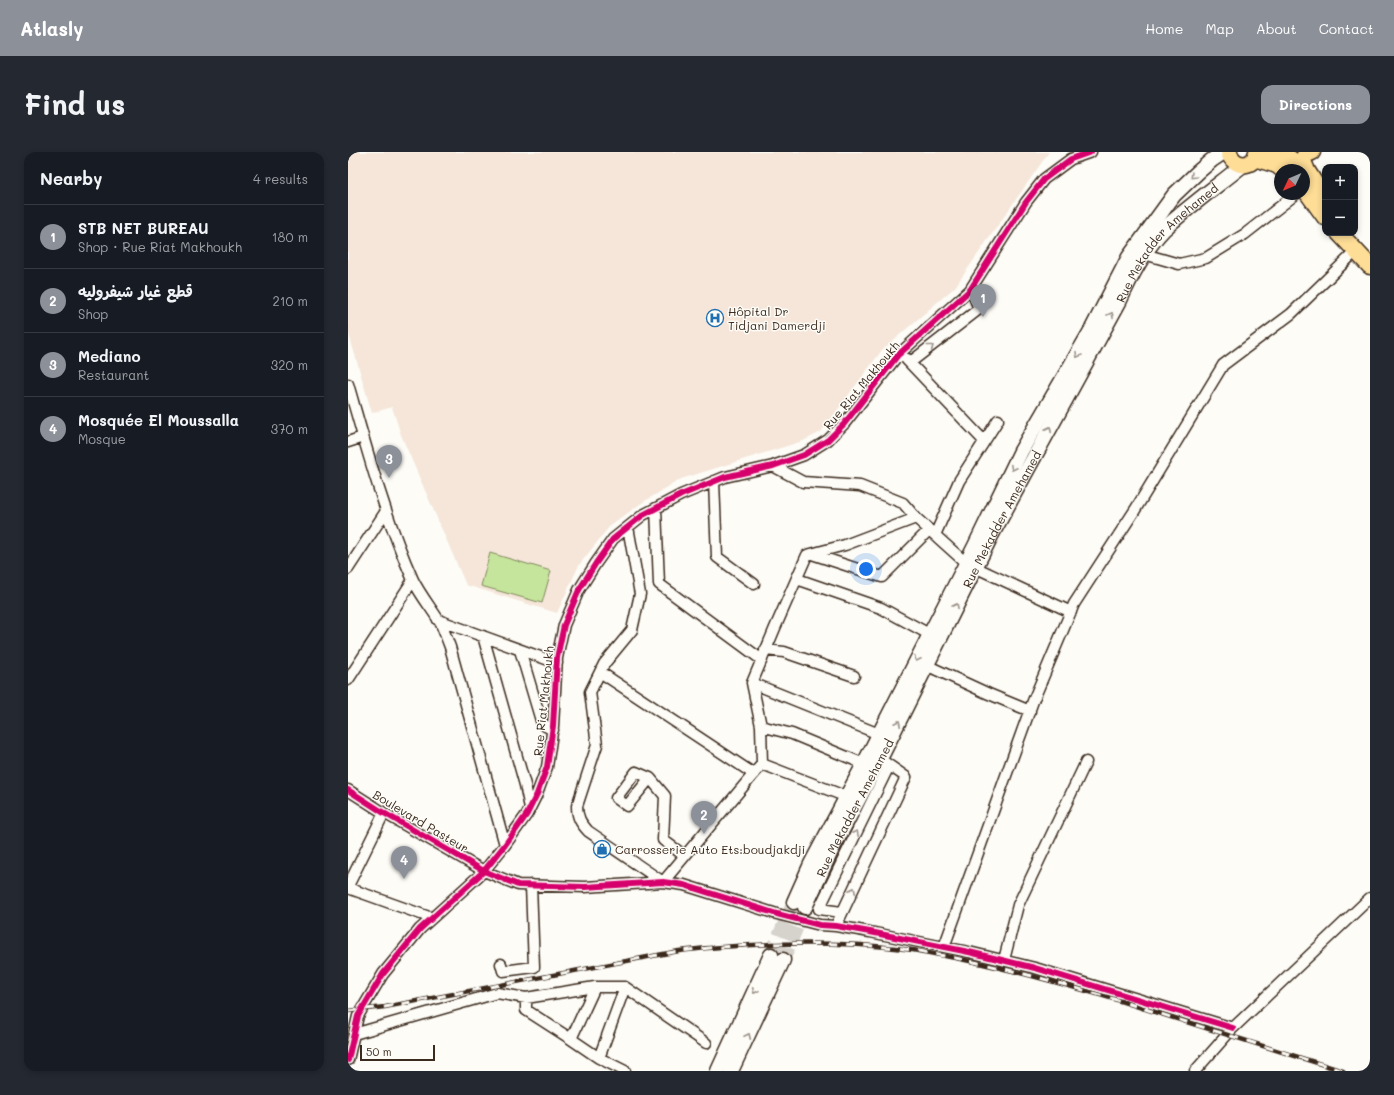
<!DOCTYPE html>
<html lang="en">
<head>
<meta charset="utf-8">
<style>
  :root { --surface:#171b24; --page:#242831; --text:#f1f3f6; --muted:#9ea1a6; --line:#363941; --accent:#8c9099 }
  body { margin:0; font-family:Mali,"Playpen Sans Arabic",sans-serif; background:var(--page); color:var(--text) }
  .controls { position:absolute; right:12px; top:12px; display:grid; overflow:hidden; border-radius:8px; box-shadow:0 2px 6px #0003 }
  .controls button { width:36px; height:36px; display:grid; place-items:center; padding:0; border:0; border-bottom:1px solid var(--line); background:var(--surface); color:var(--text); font:20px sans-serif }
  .compass { position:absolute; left:926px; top:12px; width:36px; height:36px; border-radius:50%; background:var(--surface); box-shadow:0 2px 6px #0003; rotate:226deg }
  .scale { position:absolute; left:12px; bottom:10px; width:75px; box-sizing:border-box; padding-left:4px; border:2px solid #3b2a1e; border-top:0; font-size:11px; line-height:14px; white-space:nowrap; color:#3b2a1e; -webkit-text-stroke:3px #fdfcf7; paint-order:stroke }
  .you { position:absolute; left:518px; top:417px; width:14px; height:14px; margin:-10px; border:3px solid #fff; border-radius:50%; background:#1a73e8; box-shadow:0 0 0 6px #1a73e833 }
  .badge { display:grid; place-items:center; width:26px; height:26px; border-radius:50%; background:var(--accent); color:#fff; font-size:13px; font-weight:700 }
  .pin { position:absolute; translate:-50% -33px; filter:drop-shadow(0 1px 2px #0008) }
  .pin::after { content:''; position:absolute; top:21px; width:14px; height:12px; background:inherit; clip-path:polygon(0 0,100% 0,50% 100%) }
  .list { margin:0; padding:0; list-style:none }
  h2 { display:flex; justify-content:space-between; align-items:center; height:52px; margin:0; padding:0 16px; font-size:17px }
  h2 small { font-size:13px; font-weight:400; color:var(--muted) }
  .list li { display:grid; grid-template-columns:26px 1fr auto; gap:12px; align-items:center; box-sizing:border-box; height:64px; padding:0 16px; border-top:1px solid var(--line) }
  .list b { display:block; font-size:15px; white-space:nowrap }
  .list p { margin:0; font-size:13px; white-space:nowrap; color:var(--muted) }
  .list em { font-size:13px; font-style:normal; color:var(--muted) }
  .map { position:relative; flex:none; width:1022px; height:919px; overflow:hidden; border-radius:12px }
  header { display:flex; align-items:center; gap:24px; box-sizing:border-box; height:56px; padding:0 20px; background:var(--accent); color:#fff }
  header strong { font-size:19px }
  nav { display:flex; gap:22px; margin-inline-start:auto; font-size:14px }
  .intro { display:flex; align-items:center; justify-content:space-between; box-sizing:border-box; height:96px; padding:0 24px }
  h1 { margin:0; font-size:28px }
  .button { padding:10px 18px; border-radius:12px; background:var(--accent); color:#fff; font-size:14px; font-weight:700 }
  main { display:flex; gap:24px; padding:0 24px }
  aside { flex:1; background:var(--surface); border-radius:12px; box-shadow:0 2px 6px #0003 }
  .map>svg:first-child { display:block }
  .built { fill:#f5e6d9 }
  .green { fill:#c6e59c; stroke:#80885d }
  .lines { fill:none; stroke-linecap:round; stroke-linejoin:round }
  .secondary-tunnel { stroke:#d6d2cc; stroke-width:14; stroke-dasharray:14 7; stroke-linecap:butt }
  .street-casing { stroke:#3b2a1e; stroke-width:13 }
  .secondary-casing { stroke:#3b2a1e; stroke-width:17 }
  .primary-casing { stroke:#3b2a1e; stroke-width:19 }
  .street { stroke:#fdfcf7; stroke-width:10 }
  .secondary { stroke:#fdfcf7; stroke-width:14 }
  .primary { stroke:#fedd96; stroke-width:16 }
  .rail-casing { stroke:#3b2a1e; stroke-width:4.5 }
  .rail { stroke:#fdfcf7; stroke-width:3; stroke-dasharray:9; stroke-linecap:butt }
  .cycleway-casing { stroke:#fdfcf7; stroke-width:8 }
  .cycleway { stroke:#d6006c; stroke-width:6 }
  .oneway { stroke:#9c938a }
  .labels { text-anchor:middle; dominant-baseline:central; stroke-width:3; stroke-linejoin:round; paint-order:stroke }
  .street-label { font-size:12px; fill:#3b2a1e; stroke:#fdfcf7 }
  .poi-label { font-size:12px; fill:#3b2a1e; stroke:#fdfcf7; text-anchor:start }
</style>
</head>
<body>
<header>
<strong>Atlasly</strong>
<nav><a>Home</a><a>Map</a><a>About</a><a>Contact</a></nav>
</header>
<div class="intro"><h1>Find us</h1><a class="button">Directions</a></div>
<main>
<aside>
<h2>Nearby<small>4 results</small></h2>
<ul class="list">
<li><span class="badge">1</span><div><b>STB NET BUREAU</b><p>Shop · Rue Riat Makhoukh</p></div><em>180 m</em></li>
<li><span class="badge">2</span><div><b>قطع غيار شيفروليه</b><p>Shop</p></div><em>210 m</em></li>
<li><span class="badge">3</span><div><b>Mediano</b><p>Restaurant</p></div><em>320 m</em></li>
<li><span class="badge">4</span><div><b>Mosquée El Moussalla</b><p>Mosque</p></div><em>370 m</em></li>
</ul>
</aside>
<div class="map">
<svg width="1022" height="919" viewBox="0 0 1022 919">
  <rect width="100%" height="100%" fill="#fdfcf7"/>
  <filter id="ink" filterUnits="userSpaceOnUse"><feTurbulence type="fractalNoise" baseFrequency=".025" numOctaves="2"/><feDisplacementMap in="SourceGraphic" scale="8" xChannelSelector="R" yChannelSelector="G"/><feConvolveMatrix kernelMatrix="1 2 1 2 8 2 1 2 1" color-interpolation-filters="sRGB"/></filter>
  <g filter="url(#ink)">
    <path class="built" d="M 0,0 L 701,0 L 607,135 L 534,198 L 473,280 L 455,289 L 333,327 L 292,352 L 261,375 L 231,413 L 209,461 L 118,433 L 53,283 L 44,255 L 24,261 L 0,179 Z"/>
    <path class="green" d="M 142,401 L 203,419 L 194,451 L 133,434 Z"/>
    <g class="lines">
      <path class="secondary-tunnel" d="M 423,803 L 446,750
        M 435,808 L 457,755"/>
      <g class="street-casing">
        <path id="street" d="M 796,102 L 831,112 L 858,106 L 897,82 L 948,42
          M 550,203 L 564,209 L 631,157 L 626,144 L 622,138
          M 558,207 L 636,289
          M 0,232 C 19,298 37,365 65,428 C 73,444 84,457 93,472 C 96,479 99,487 102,495 L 157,693
          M 0,290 L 15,285
          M 366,329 L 369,405 L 406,432
          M 308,356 L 311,432 L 414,508
          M 568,366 L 618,411 L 723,460
          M 280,375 L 292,442 L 284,478 L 256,512 L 242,540 L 249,593 L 229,654 C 229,666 233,671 240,679 L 315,730 L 414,612 L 413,574 L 404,531 L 427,476 L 459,403 L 497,393 L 568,366 L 555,351 L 512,334 L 455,330 L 425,314
          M 587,383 L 611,329 L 650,268
          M 464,402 L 534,425 L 581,378
          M 0,417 L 38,359
          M 449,427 L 533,456 L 581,482
          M 90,468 L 209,511
          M 135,484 L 177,633 L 182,656
          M 172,498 L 194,572 L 205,578
          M 417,498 L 436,500 L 506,524
          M 578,513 L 641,542 L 682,559
          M 252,520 L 406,622
          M 0,528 L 65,428
          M 404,531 L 531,582
          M 413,574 L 444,582 L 516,612
          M 414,612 L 499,645
          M 302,626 L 288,620 L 268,646 L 279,654 L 302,626 L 317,644 L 315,688 L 337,704
          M 0,638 L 36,661 L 136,719 L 170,733 L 237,735 L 315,730 L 336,733 L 429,762 L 472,773 L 488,774 L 522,780 L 621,800 L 687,816 L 885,876
          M 0,734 L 36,661
          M 0,736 L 84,766
          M 494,760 L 471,757 L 541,614
          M 488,774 L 558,625 L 532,607
          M 596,795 L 685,549 L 726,452 L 787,358 L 875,213 L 943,162 L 1008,99
          M 656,808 L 670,753 L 738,610
          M 153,812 L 155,819 L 186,815 L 183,733
          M 247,835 L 277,835 L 251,906
          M 277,835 L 358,891
          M 6,882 L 149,841 L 178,846 L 247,835 L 223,887 L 178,858 L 178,846
          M 223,887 L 251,906 L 277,919
          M 0,908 L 10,864 L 35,822 L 72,777 L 136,719 L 157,693 L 179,662 L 189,642 L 199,615 L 205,574 L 209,506 L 216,473 L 231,438 L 248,411 L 265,387 L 295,363 L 333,343 L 377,325 L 425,314 L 456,303 L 480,288 L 496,272 L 550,203 L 622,138 L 678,50 L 696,27 L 723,7 L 743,0
          M 847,919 L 885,876 L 1022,746"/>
      </g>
      <g class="secondary-casing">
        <g id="secondary">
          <path d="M 446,750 L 463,712 L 516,612 L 627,394 L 673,299 L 744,177 L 781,105 L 826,43 L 850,20 L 864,8 L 876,0"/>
          <path id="s1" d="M 457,755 L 483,699 L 536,599 L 643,384 L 771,150 C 783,124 796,98 816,77 C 841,54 869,34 895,13"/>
          <path d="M 370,919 L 423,803"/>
          <path d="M 383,919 L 435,808"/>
        </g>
      </g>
      <g class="primary-casing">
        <path id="primary" d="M 881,0 C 885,16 906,17 909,0
          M 918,0 L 937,3 L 959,19 L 977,47
          M 910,7 L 929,13 L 935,18
          M 959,19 L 955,9 L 957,3 L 964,0
          M 956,36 L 977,65
          M 991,81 L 1022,114"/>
      </g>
      <use href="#street" class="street"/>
      <use href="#secondary" class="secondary"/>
      <use href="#primary" class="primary"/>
      <g class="rail-casing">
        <path id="rail" d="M 0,859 L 37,855 L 331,799 C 405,791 481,788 556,797 C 570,798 583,802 597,804 C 655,815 712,831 769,848 C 844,872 919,895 995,919"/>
      </g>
      <use href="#rail" class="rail"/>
      <g class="cycleway-casing">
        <path id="cycleway" d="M 0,638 L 36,661 L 136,719 L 170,733 L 237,735 L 315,730 L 336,733 L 429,762 L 472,773 L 488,774 L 522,780 L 621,800 L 687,816 L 885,876
          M 0,908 L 10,864 L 35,822 L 72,777 L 136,719 L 157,693 L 179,662 L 189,642 L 199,615 L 205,574 L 209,506 L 216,473 L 231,438 L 248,411 L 265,387 L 295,363 L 333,343 L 377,325 L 425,314 L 456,303 L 480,288 L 496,272 L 550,203 L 622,138 L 678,50 L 696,27 L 723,7 L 743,0"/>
      </g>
      <use href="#cycleway" class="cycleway"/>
    </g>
    <defs><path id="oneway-chevron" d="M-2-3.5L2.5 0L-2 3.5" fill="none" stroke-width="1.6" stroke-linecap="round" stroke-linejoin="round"/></defs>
    <g class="oneway">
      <use href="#oneway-chevron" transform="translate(845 24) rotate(135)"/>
      <use href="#oneway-chevron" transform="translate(763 163) rotate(-61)"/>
      <use href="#oneway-chevron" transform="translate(583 195) rotate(-38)"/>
      <use href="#oneway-chevron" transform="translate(730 203) rotate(120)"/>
      <use href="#oneway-chevron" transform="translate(701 277) rotate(-63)"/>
      <use href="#oneway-chevron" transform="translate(665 316) rotate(117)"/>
      <use href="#oneway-chevron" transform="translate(608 454) rotate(-63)"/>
      <use href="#oneway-chevron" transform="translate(569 507) rotate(117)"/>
      <use href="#oneway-chevron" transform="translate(550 571) rotate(-64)"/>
      <use href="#oneway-chevron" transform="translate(508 681) rotate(-64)"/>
      <use href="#oneway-chevron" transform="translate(505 738) rotate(-65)"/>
      <use href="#oneway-chevron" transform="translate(407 839) rotate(114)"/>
      <use href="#oneway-chevron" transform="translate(400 884) rotate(-65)"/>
    </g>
  </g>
  <defs>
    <g id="hospital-ring" transform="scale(0.9)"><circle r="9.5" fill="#fdfcf7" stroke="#1f6fb2" stroke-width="1.5"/><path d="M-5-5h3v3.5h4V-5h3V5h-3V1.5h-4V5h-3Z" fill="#1f6fb2"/></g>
    <g id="shop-ring" transform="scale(0.9)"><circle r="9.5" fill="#fdfcf7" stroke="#1f6fb2" stroke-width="1.5"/><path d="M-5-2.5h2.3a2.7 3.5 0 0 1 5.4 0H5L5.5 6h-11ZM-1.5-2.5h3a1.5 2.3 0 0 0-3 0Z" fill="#1f6fb2"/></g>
  </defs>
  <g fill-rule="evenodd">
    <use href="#hospital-ring" x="367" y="166"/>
    <use href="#shop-ring" x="254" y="697"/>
  </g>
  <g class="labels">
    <g class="street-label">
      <text stroke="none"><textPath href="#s1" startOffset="759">Rue Mekadder Amehamed</textPath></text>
      <text transform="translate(513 233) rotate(-50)">Rue Riat Makhoukh</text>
      <text stroke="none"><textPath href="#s1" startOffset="435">Rue Mekadder Amehamed</textPath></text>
      <text transform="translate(195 549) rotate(-84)">Rue Riat Makhoukh</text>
      <text stroke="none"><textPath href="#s1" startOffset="111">Rue Mekadder Amehamed</textPath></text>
      <text transform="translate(73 669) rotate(31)">Boulevard Pasteur</text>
    </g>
    <g class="poi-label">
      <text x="380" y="159">Hôpital Dr<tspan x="380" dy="14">Tidjani Damerdji</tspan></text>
      <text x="267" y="697">Carrosserie Auto Ets:boudjakdji</text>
    </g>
  </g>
</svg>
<div class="controls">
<button>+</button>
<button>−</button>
</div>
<svg class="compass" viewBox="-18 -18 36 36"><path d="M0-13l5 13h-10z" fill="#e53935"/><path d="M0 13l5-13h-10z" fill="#9ea1a6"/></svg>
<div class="scale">50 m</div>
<div class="you"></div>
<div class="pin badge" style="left:635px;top:165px">1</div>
<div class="pin badge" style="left:356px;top:682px">2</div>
<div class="pin badge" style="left:41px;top:326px">3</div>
<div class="pin badge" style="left:56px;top:727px">4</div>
</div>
</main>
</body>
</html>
